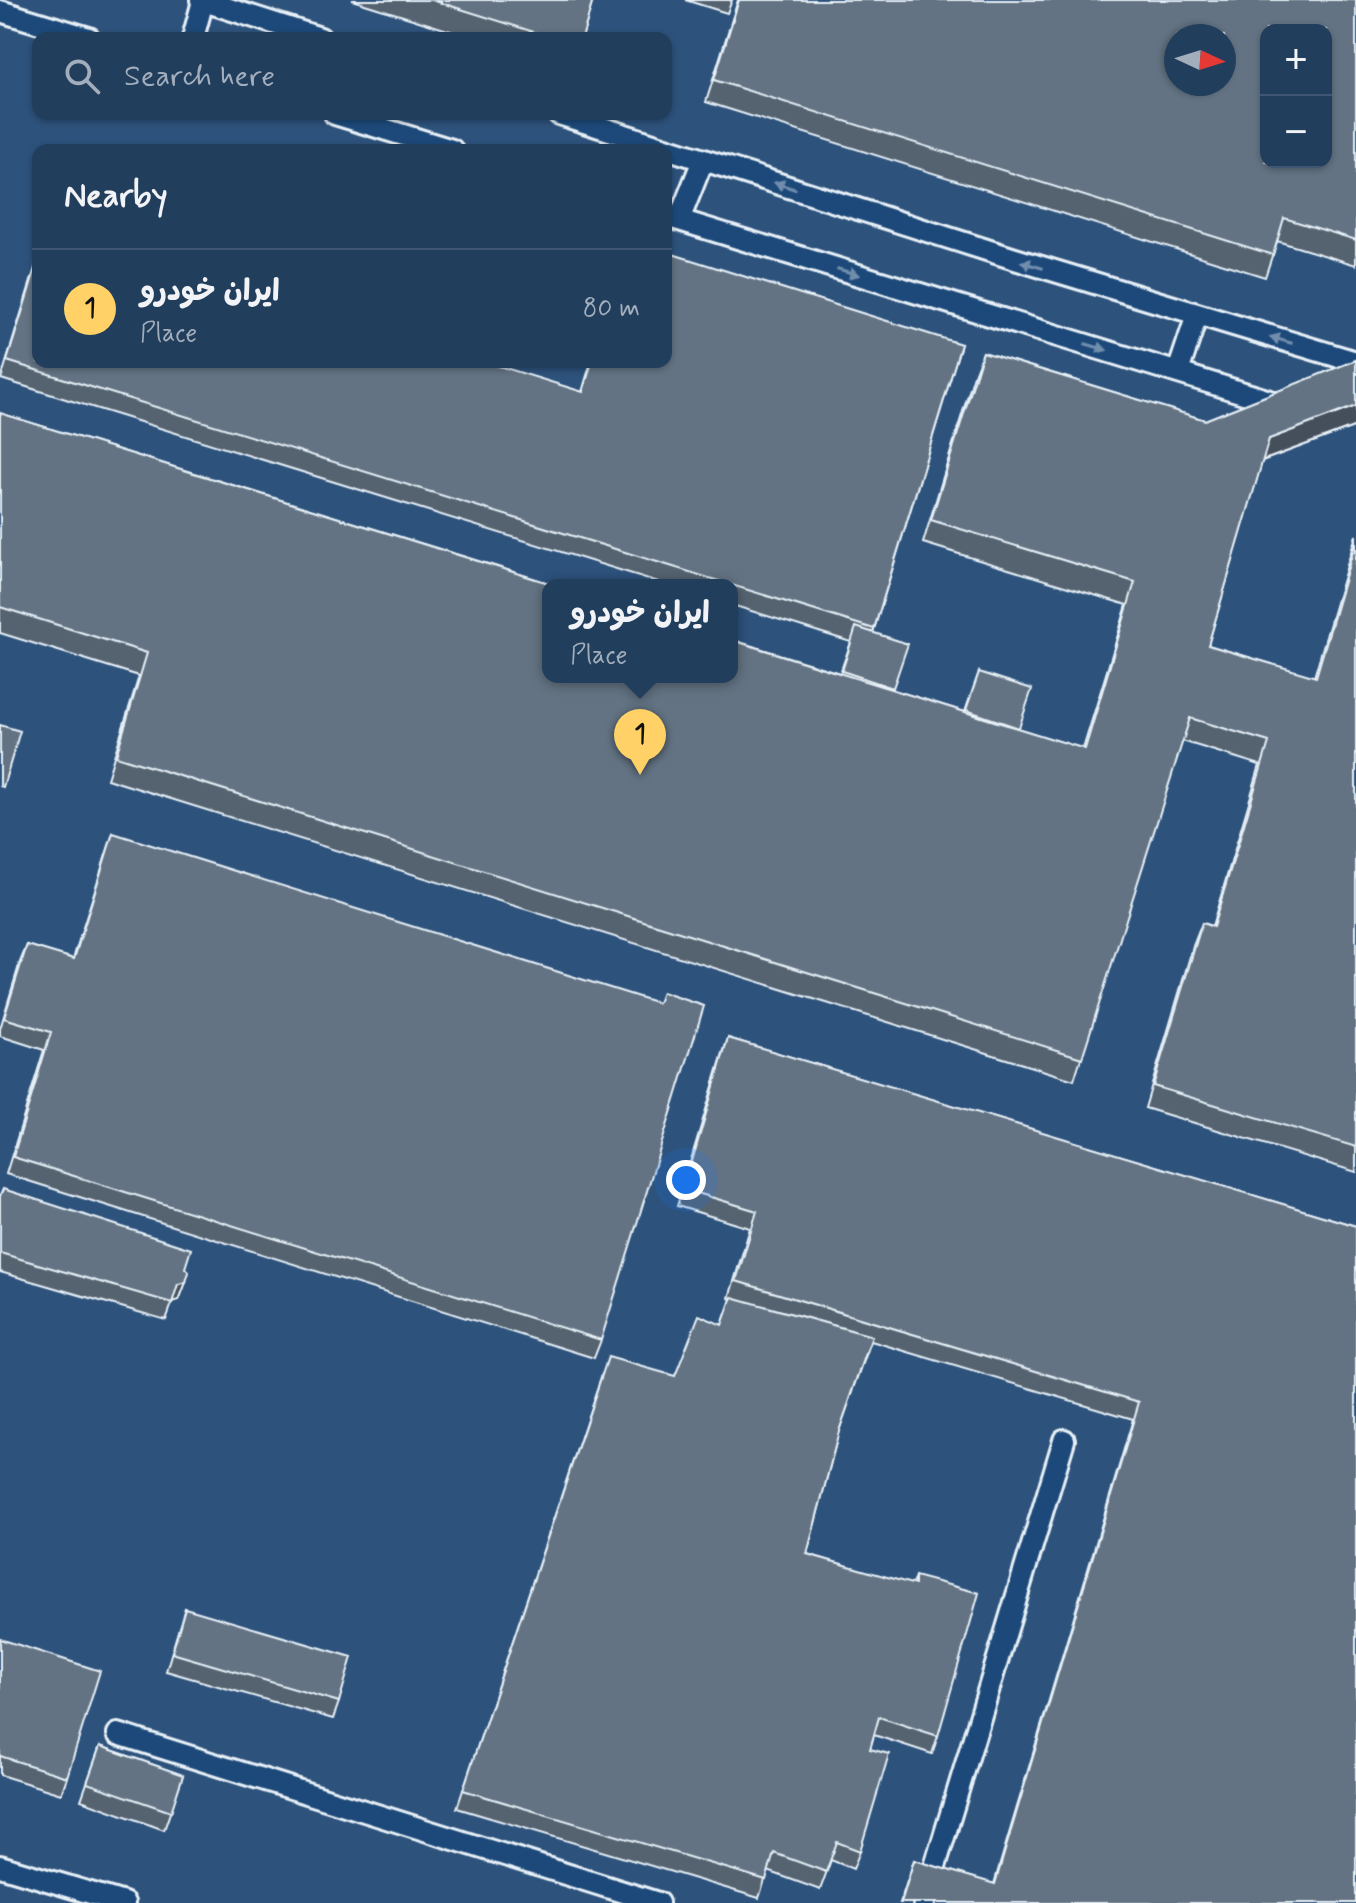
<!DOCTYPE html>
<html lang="en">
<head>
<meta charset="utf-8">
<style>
  :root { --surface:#223e5d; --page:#2a4563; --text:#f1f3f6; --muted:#a2aebc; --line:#3f5772; --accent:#ffd166 }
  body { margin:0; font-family:Mynerve,"Playpen Sans Arabic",sans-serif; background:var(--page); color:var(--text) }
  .controls { position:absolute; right:24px; top:24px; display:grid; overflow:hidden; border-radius:16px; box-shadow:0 2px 6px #0004 }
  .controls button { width:72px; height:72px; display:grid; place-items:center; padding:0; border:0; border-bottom:2px solid var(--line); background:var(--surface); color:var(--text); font:40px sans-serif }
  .compass { position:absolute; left:1164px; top:24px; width:72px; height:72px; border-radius:50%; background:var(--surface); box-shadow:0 2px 6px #0004; rotate:94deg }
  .you { position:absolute; left:686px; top:1180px; width:28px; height:28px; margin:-20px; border:6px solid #fff; border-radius:50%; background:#1a73e8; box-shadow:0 0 0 12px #1a73e833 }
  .badge { display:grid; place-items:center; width:52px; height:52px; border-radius:50%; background:var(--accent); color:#111; font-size:26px; font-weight:700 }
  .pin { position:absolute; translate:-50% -66px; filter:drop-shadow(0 2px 4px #0008) }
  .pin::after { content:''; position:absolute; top:42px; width:28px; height:24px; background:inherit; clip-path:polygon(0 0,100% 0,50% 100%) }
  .popup { position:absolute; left:542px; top:579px; width:196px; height:104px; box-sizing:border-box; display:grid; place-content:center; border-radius:16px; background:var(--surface); filter:drop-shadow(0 2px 6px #0005); font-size:26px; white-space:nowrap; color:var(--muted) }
  .popup b { font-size:30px; color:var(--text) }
  .popup::after { content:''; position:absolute; left:50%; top:100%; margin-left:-16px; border:16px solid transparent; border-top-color:var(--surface) }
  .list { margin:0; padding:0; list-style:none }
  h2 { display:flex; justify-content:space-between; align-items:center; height:104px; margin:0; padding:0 32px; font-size:34px }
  h2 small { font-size:26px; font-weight:400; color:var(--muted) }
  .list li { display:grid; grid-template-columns:52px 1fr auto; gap:24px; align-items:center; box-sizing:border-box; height:120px; padding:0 32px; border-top:2px solid var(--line) }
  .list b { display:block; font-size:30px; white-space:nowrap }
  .list p { margin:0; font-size:26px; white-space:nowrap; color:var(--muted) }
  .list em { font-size:26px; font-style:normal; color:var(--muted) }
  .icon { flex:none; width:44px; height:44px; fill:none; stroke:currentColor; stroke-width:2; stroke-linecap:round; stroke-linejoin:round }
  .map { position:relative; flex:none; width:1356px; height:1903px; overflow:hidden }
  .search { position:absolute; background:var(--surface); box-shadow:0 2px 6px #0004; left:32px; top:32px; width:640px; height:88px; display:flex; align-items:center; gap:20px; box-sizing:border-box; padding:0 28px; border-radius:16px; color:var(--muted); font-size:30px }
  .panel { position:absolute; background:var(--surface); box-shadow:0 2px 6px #0004; left:32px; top:144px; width:640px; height:224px; border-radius:16px }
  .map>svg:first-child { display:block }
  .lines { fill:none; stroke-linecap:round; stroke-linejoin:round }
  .service-casing { stroke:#e8f1f8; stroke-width:26 }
  .service { stroke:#1f4a7a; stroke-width:20 }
  .wall { fill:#556371; stroke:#e8f1f8; stroke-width:2 }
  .shaded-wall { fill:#45505c; stroke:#e8f1f8; stroke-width:2 }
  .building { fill:#637383; stroke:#e8f1f8; stroke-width:2; fill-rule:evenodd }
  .oneway { fill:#6f8dac }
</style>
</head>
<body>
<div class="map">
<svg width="1356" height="1903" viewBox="0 0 1356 1903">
  <rect width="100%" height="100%" fill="#2d527c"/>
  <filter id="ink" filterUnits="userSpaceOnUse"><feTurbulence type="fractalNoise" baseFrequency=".0125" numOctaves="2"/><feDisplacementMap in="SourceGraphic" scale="16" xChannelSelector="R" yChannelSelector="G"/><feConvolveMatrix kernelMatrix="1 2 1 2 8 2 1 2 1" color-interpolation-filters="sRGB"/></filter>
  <g filter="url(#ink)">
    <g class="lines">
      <g class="service-casing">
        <path id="service" d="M 201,0 L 320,38
          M 0,11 L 89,38
          M 193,38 L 203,1
          M 335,114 L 452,150
          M 559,114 L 1015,259 L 1356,362
          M 666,216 L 1286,406
          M 679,220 L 703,160
          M 1178,372 L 1197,315
          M 118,1734 L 658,1903
          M 0,1866 L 124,1903
          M 924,1903 L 1064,1440"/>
      </g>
      <use href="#service" class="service"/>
    </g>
    <path class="wall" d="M 352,0 L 593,0 L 582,38 L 473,38 Z
      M 685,0 L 732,0 L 727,13 Z
      M 738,0 L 1356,0 L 1356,265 L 1277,241 L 1265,277 L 706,102 Z
      M 38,258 L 38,362 L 582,392 L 591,362 L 666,362 L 961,344 L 873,633 L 893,690 L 965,712 L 979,672 L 1019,729 L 1083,749 L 1127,605 L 923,543 L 974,375 L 983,352 L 1205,420 L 1356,360 L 1356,426 L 1262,461 L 1208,645 L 1314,677 L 1356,535 L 1356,1172 L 1145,1108 L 1193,946 L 1202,923 L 1212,926 L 1260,765 L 1182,741 L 1074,1080 L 107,779 L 139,676 L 0,633 L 0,413 L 840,673 L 851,642 L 732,605 L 732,585 L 668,585 L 1,379 Z
      M 113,833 L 601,1340 L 594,1358 L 6,1174 L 44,1050 L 0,1036 L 0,1029 L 20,962 L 27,945 L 73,959 Z
      M 728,1038 L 1356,1226 L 1356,1903 L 900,1903 L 914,1860 L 994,1884 L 1133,1419 L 871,1341 L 839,1431 L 807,1554 L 912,1585 L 915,1576 L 938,1736 L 932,1754 L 874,1735 L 870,1749 L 860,1851 L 853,1869 L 831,1860 L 820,1890 L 768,1871 L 759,1898 L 457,1808 L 602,1374 L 675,1376 L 722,1325 L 731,1299 L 729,1298 L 750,1228 L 677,1206 L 722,1056 Z
      M 0,1196 L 185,1268 L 186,1282 L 179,1300 L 173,1301 L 166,1320 L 0,1272 Z
      M 185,1608 L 339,1702 L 333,1719 L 166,1671 Z
      M 0,1639 L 67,1777 L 61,1794 L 0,1775 Z
      M 100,1746 L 183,1775 L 164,1830 L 81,1800 Z"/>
    <path class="shaded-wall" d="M 1356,406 L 1356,426 L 1261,461 L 1269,439 Z
      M 186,1282 L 179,1300 L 171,1302 L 178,1284 Z"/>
    <path class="building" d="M 432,0 L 593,0 L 582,38 L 553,38 Z
      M 739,0 L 1356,0 L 1356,240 L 1284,218 L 1273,255 L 714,80 ZM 1266,30 L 1326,30 L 1326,162 L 1266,162 ZM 1176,36 L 1224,36 L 1224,84 L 1176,84 Z
      M 666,252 L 961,344 L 874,629 L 7,361 L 38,261 L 38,362 L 486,362 L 583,392 L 592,362 L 666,362 Z
      M 983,352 L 1205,420 L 1356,360 L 1356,406 L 1269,439 L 1208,645 L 1316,677 L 1356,541 L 1356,1147 L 1153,1086 L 1202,923 L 1213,927 L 1269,742 L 1190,718 L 1082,1058 L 116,756 L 147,653 L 0,607 L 0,413 L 555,585 L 548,585 L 548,677 L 732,677 L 732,640 L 1085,749 L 1135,582 L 931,520 Z
      M 856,627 L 908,644 L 893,688 L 842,671 Z
      M 979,672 L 1032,689 L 1019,728 L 966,710 Z
      M 0,725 L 20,731 L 3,787 L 0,786 Z
      M 113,833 L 658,1003 L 662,992 L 704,1006 L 601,1340 L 13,1157 L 51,1032 L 4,1018 L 27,945 L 74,959 Z
      M 728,1038 L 1356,1226 L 1356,1903 L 901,1903 L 914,1860 L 995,1884 L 1139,1402 L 736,1281 L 757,1211 L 684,1189 Z
      M 3,1189 L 191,1249 L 185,1268 L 189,1272 L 186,1282 L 178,1284 L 172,1303 L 0,1253 L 0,1196 Z
      M 732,1297 L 872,1336 L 839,1431 L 807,1554 L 915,1585 L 915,1576 L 979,1593 L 938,1736 L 879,1717 L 870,1749 L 889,1754 L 860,1851 L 837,1842 L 826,1872 L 774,1853 L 766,1880 L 463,1790 L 608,1357 L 675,1376 L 699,1315 L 722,1325 Z
      M 185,1608 L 352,1657 L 339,1702 L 172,1653 Z
      M 0,1639 L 100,1671 L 67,1777 L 0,1756 Z
      M 100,1746 L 183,1775 L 171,1812 L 87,1783 Z"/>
    <defs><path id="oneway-solid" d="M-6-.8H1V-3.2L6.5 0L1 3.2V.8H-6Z" transform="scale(2)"/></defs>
    <g class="oneway">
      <use href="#oneway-solid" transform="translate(785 186) rotate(-162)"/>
      <use href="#oneway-solid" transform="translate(1032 265) rotate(-163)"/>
      <use href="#oneway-solid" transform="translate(848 272) rotate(17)"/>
      <use href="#oneway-solid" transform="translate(1281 340) rotate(-163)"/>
      <use href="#oneway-solid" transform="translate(1096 347) rotate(17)"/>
    </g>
  </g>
</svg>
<div class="controls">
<button>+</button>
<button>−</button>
</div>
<svg class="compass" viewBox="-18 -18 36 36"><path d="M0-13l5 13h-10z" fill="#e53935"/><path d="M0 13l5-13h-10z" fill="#a2aebc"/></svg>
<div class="you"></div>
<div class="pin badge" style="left:640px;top:775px">1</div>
<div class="popup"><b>ایران خودرو</b>Place</div>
<div class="search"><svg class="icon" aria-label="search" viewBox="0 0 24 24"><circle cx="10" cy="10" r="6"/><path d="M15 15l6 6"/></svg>Search here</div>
<section class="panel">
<h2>Nearby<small></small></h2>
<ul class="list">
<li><span class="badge">1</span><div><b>ایران خودرو</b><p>Place</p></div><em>80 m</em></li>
</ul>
</section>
</div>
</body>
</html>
